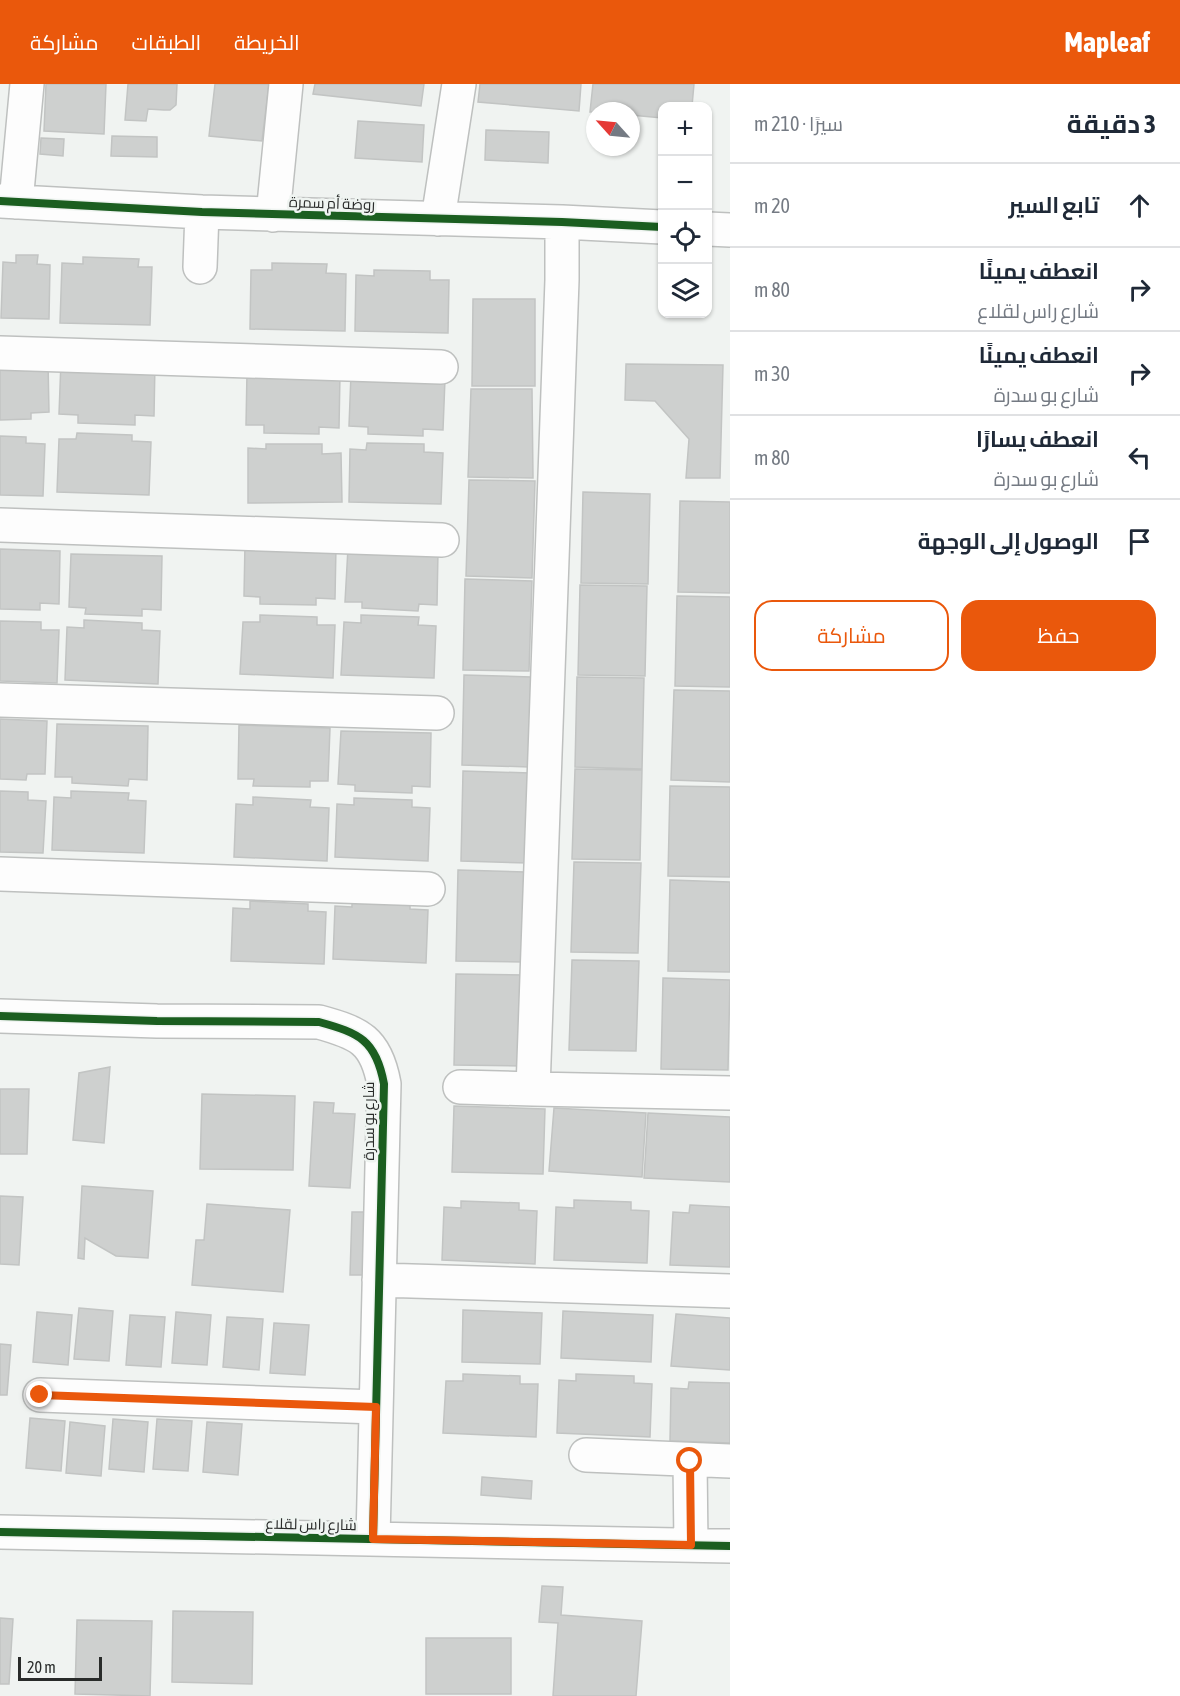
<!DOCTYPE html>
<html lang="ar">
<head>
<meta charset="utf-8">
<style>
  :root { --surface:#fff; --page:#f6f6f7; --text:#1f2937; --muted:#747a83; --line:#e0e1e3; --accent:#ea580c }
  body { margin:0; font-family:"Asap Condensed",Cairo,sans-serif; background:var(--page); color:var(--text); direction:rtl }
  .controls { position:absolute; right:18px; top:18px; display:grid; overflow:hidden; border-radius:12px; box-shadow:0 2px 4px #0004 }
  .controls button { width:54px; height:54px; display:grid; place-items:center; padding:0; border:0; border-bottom:2px solid var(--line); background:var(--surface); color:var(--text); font:30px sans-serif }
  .compass { position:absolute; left:586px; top:18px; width:54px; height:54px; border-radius:50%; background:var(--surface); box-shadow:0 2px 4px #0004; rotate:297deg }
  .scale { position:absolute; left:18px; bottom:15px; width:84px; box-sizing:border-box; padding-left:6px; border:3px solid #292b2a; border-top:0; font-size:16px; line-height:21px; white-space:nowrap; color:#292b2a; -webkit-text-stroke:4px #eff4f1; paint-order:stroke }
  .stop { position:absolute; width:18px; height:18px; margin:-14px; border:4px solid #ea580c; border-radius:50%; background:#fff }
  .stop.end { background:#ea580c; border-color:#fff; box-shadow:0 2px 6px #0008 }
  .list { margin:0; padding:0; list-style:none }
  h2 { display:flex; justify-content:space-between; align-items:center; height:78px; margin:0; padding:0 24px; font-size:26px }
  h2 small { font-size:20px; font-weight:400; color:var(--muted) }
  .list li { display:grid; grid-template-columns:39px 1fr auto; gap:18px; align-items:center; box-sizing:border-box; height:84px; padding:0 24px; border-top:2px solid var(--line) }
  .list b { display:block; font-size:22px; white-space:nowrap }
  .list p { margin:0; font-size:20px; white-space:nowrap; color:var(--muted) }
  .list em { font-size:20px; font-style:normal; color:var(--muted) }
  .actions { display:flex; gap:12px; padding:18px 24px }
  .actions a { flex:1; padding:14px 0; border:2px solid var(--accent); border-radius:18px; text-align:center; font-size:21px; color:var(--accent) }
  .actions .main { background:var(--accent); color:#fff }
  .icon { flex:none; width:33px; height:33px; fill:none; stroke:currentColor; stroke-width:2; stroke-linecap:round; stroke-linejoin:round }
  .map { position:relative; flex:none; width:730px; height:1612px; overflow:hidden; direction:ltr }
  header { display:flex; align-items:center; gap:36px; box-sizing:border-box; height:84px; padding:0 30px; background:var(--accent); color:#fff }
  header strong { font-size:28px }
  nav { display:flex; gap:33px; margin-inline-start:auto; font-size:21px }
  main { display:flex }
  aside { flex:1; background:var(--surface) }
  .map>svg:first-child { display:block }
  .building { fill:#ced0cf; stroke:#c2c4c3; stroke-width:1.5 }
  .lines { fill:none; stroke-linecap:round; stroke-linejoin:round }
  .minor-casing { stroke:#bec0bf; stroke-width:36 }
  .minor { stroke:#fdfdfd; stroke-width:33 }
  .cycleway-casing { stroke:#eff4f1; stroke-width:11 }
  .cycleway { stroke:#1b5e20; stroke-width:8 }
  .route { stroke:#ea580c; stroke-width:8 }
  .labels { text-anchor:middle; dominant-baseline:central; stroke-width:5; stroke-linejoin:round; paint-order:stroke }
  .street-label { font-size:15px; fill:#292b2a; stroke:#eff4f1 }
</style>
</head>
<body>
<header>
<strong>Mapleaf</strong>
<nav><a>الخريطة</a><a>الطبقات</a><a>مشاركة</a></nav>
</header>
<main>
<aside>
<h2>3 دقيقة<small>سيرًا · 210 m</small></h2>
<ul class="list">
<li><svg class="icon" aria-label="ahead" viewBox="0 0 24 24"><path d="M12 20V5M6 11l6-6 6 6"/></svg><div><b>تابع السير</b></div><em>20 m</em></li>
<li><svg class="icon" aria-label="right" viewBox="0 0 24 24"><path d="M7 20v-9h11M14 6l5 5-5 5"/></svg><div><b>انعطف يمينًا</b><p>شارع راس لقلاع</p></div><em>80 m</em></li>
<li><svg class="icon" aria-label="right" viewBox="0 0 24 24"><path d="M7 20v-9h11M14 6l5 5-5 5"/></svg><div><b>انعطف يمينًا</b><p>شارع بو سدرة</p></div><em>30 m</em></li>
<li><svg class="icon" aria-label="left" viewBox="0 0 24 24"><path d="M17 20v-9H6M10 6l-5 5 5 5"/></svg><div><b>انعطف يسارًا</b><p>شارع بو سدرة</p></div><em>80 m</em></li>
<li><svg class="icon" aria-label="arrive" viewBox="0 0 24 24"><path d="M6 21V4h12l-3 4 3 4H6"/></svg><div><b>الوصول إلى الوجهة</b></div></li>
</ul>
<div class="actions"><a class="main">حفظ</a><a>مشاركة</a></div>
</aside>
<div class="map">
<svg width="730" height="1612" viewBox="0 0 730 1612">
  <rect width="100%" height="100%" fill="#f0f3f1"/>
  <path class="building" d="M 46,0 L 106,0 L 104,50 L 44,47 Z
    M 128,0 L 177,0 L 176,21 L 170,26 L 164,26 L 148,25 L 146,37 L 125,36 Z
    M 215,0 L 269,0 L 262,57 L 209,52 Z
    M 315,0 L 424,0 L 421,22 L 313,10 Z
    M 480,0 L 581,0 L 579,27 L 478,18 Z
    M 593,0 L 694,0 L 692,22 L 662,22 L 662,34 L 631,31 L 631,27 L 590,28 Z
    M 358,37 L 424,41 L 422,78 L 355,74 Z
    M 486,46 L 549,48 L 548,79 L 485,76 Z
    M 112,52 L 157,53 L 157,73 L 111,72 Z
    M 41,54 L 64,55 L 63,72 L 40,70 Z
    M 16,171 L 38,171 L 37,180 L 50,181 L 49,235 L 1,234 L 3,178 L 16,179 Z
    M 83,173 L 139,175 L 138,183 L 152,183 L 150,241 L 60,239 L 62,179 L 83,180 Z
    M 272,179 L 327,180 L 326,189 L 346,190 L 345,247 L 250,245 L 251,186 L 272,186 Z
    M 374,186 L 430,187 L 430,196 L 449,196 L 448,249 L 355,247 L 356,191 L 374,192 Z
    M 473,215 L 535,215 L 535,302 L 472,302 Z
    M 61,277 L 155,279 L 154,332 L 135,331 L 135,341 L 78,339 L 78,331 L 59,330 Z
    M 48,278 L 49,328 L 31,329 L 31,335 L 0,336 L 0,279 Z
    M 626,280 L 723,281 L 720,394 L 686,394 L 689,355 L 655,317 L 625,316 Z
    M 247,288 L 340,290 L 339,344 L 319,343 L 319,350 L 264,349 L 264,341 L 246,341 Z
    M 351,290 L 445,295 L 443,346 L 423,345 L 423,352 L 368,350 L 368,343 L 349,342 Z
    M 471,305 L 532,305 L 533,394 L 468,393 Z
    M 77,349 L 132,351 L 132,357 L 151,358 L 149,411 L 57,408 L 59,355 L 76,355 Z
    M 0,352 L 26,353 L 26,359 L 45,360 L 43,412 L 0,411 Z
    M 367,359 L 424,360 L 424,368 L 443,369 L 441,420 L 349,418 L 350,365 L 366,366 Z
    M 266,360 L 322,360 L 322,370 L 341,369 L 342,418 L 248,419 L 248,364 L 266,365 Z
    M 469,396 L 535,397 L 532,494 L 466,492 Z
    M 583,408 L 650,410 L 648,500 L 581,499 Z
    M 680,417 L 730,418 L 730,509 L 678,508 Z
    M 245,459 L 336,462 L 335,515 L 316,514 L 316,521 L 260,520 L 260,513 L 244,512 Z
    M 348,464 L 438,467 L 437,521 L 419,520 L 418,527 L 362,524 L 362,518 L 345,518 Z
    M 0,465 L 60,467 L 59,520 L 40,519 L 40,526 L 0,525 Z
    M 71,470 L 162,472 L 161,526 L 142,525 L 142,532 L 85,530 L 86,524 L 69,523 Z
    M 465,495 L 532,497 L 529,587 L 463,586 Z
    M 580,501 L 647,502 L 645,592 L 578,591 Z
    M 677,512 L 730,513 L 730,603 L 675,602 Z
    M 260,531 L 317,533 L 317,541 L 335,541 L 333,594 L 240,590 L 243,538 L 260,538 Z
    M 361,531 L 419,533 L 418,541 L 436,542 L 434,594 L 341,591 L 344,538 L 361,539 Z
    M 84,536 L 142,539 L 142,546 L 160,547 L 158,600 L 65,596 L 67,543 L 84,544 Z
    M 0,537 L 41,538 L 41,546 L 59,546 L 57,599 L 0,597 Z
    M 464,591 L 531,593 L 529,683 L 462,681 Z
    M 577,593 L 644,594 L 642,685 L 575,683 Z
    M 674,606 L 730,607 L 730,698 L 671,696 Z
    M 0,635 L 47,637 L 45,690 L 27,690 L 26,696 L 0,695 Z
    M 57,640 L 148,642 L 147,696 L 129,695 L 128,702 L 72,699 L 72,693 L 55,693 Z
    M 239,641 L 330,644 L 328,697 L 310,697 L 310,703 L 253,702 L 254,695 L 238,695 Z
    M 341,647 L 431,649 L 430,703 L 412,702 L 412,709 L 355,707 L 355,701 L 338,700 Z
    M 575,685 L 642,686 L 640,776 L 572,775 Z
    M 463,687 L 530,689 L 528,779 L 461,777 Z
    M 670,702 L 730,703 L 730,793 L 668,792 Z
    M 0,707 L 28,708 L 28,716 L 46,717 L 43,769 L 0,768 Z
    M 71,707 L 129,709 L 128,716 L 146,717 L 144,769 L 52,766 L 54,713 L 71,714 Z
    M 253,713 L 311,716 L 310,723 L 329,724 L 327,777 L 234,773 L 236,720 L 253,721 Z
    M 354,714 L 412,716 L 412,723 L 430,724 L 428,777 L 335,773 L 337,720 L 354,721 Z
    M 574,778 L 641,779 L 638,869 L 571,868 Z
    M 458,786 L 525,788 L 523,878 L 456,877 Z
    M 670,796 L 730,798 L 730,888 L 668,887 Z
    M 352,816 L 410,818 L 410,825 L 428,826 L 426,879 L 333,875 L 335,822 L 352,823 Z
    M 250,817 L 308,820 L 308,827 L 326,828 L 324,880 L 231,877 L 233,824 L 250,825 Z
    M 572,876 L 639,877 L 636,967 L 569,966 Z
    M 456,890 L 523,891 L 521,982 L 454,981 Z
    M 663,894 L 730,896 L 728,986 L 661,985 Z
    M 110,983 L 104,1059 L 73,1056 L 79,989 Z
    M 0,1005 L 29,1005 L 27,1070 L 0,1070 Z
    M 202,1010 L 295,1012 L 293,1086 L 200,1085 Z
    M 314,1018 L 334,1019 L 333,1029 L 355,1030 L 350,1104 L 309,1102 Z
    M 454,1022 L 545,1025 L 543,1090 L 452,1088 Z
    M 554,1024 L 646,1029 L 642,1093 L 549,1087 Z
    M 648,1029 L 730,1033 L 730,1098 L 644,1094 Z
    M 82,1102 L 153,1107 L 148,1174 L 116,1172 L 85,1154 L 84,1175 L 78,1174 Z
    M 0,1112 L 23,1113 L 19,1181 L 0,1180 Z
    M 574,1116 L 631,1118 L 631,1126 L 649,1127 L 647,1179 L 554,1176 L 556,1123 L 574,1124 Z
    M 461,1117 L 519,1119 L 519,1126 L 537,1127 L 535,1180 L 442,1176 L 444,1123 L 461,1124 Z
    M 207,1120 L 290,1126 L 283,1208 L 192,1201 L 196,1156 L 204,1156 Z
    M 690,1121 L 730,1123 L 730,1183 L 670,1181 L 673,1128 L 689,1129 Z
    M 352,1128 L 376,1128 L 374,1191 L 350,1191 Z
    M 79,1224 L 113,1227 L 109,1277 L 74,1275 Z
    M 463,1226 L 542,1229 L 540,1280 L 462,1278 Z
    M 563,1227 L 653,1231 L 651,1278 L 561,1274 Z
    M 37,1228 L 72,1231 L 68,1281 L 33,1278 Z
    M 176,1228 L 211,1231 L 207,1281 L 172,1279 Z
    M 676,1230 L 730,1234 L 730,1286 L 671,1282 Z
    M 130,1231 L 165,1233 L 161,1283 L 126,1281 Z
    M 227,1233 L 263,1235 L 259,1286 L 223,1283 Z
    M 274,1239 L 309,1241 L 305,1291 L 270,1289 Z
    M 0,1260 L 11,1261 L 7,1311 L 0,1311 Z
    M 463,1290 L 520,1292 L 520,1300 L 538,1300 L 536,1353 L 443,1349 L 446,1297 L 463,1297 Z
    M 576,1290 L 634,1292 L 634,1299 L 652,1300 L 650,1353 L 557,1349 L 559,1296 L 576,1297 Z
    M 689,1298 L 730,1299 L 730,1359 L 670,1357 L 671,1304 L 688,1305 Z
    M 30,1334 L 65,1337 L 61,1387 L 26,1384 Z
    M 113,1335 L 148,1338 L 144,1388 L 109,1385 Z
    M 157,1335 L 192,1337 L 188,1387 L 153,1385 Z
    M 70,1338 L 105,1342 L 101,1392 L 66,1389 Z
    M 207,1338 L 242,1340 L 238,1391 L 203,1388 Z
    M 482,1393 L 532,1397 L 531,1415 L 481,1411 Z
    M 542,1502 L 563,1503 L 561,1531 L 642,1537 L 636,1612 L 553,1612 L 558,1539 L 539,1538 Z
    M 173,1527 L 253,1528 L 252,1600 L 172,1598 Z
    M 0,1534 L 13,1535 L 9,1600 L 0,1600 Z
    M 77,1536 L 152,1537 L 150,1612 L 75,1610 Z
    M 426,1554 L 511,1554 L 511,1610 L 426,1610 Z"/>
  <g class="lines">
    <g class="minor-casing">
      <path id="minor" d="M 0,117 L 202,128 L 562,138 L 662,143
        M 16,118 L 27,0
        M 273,131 L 286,0
        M 438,135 L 459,0
        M 562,138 L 562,196 L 533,1005 L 730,1009
        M 708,145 L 730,146
        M 200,183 L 202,128
        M 0,269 L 441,283
        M 0,441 L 442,456
        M 0,616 L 437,629
        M 0,790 L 428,805
        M 0,932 L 157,937 L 319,938 C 359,949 376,956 384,1000 L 373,1455
        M 460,1003 L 533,1005
        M 379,1196 L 730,1207
        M 40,1311 L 376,1323
        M 586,1371 L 730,1377
        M 690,1377 L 691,1461
        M 0,1448 L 730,1462"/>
    </g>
    <use href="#minor" class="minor"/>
    <g class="cycleway-casing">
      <path id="cycleway" d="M 0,117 L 202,128 L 562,138 L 662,143
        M 0,932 L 157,937 L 319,938 C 359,949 376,956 384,1000 L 373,1455
        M 0,1448 L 730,1462"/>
    </g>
    <use href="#cycleway" class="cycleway"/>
  </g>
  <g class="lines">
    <path class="route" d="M 40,1311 L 376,1323 L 373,1455 L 691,1461 L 690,1377"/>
  </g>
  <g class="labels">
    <g class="street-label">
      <text transform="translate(332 119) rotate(2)">روضة أم سمرة</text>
      <text transform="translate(368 1037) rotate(-90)">شارع بو سدرة</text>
      <text transform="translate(311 1440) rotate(1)">شارع راس لقلاع</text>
    </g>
  </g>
</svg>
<div class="controls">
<button>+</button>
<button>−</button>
<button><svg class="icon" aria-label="locate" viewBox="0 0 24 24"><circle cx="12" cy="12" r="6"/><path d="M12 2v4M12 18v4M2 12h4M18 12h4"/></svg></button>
<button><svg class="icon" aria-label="layers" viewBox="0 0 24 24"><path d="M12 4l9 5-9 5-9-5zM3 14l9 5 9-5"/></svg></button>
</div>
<svg class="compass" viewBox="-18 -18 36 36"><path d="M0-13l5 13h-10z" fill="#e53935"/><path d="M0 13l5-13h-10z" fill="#747a83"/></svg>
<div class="scale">20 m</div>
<div class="stop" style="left:690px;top:1377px"></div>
<div class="stop end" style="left:40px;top:1311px"></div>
</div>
</main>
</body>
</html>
